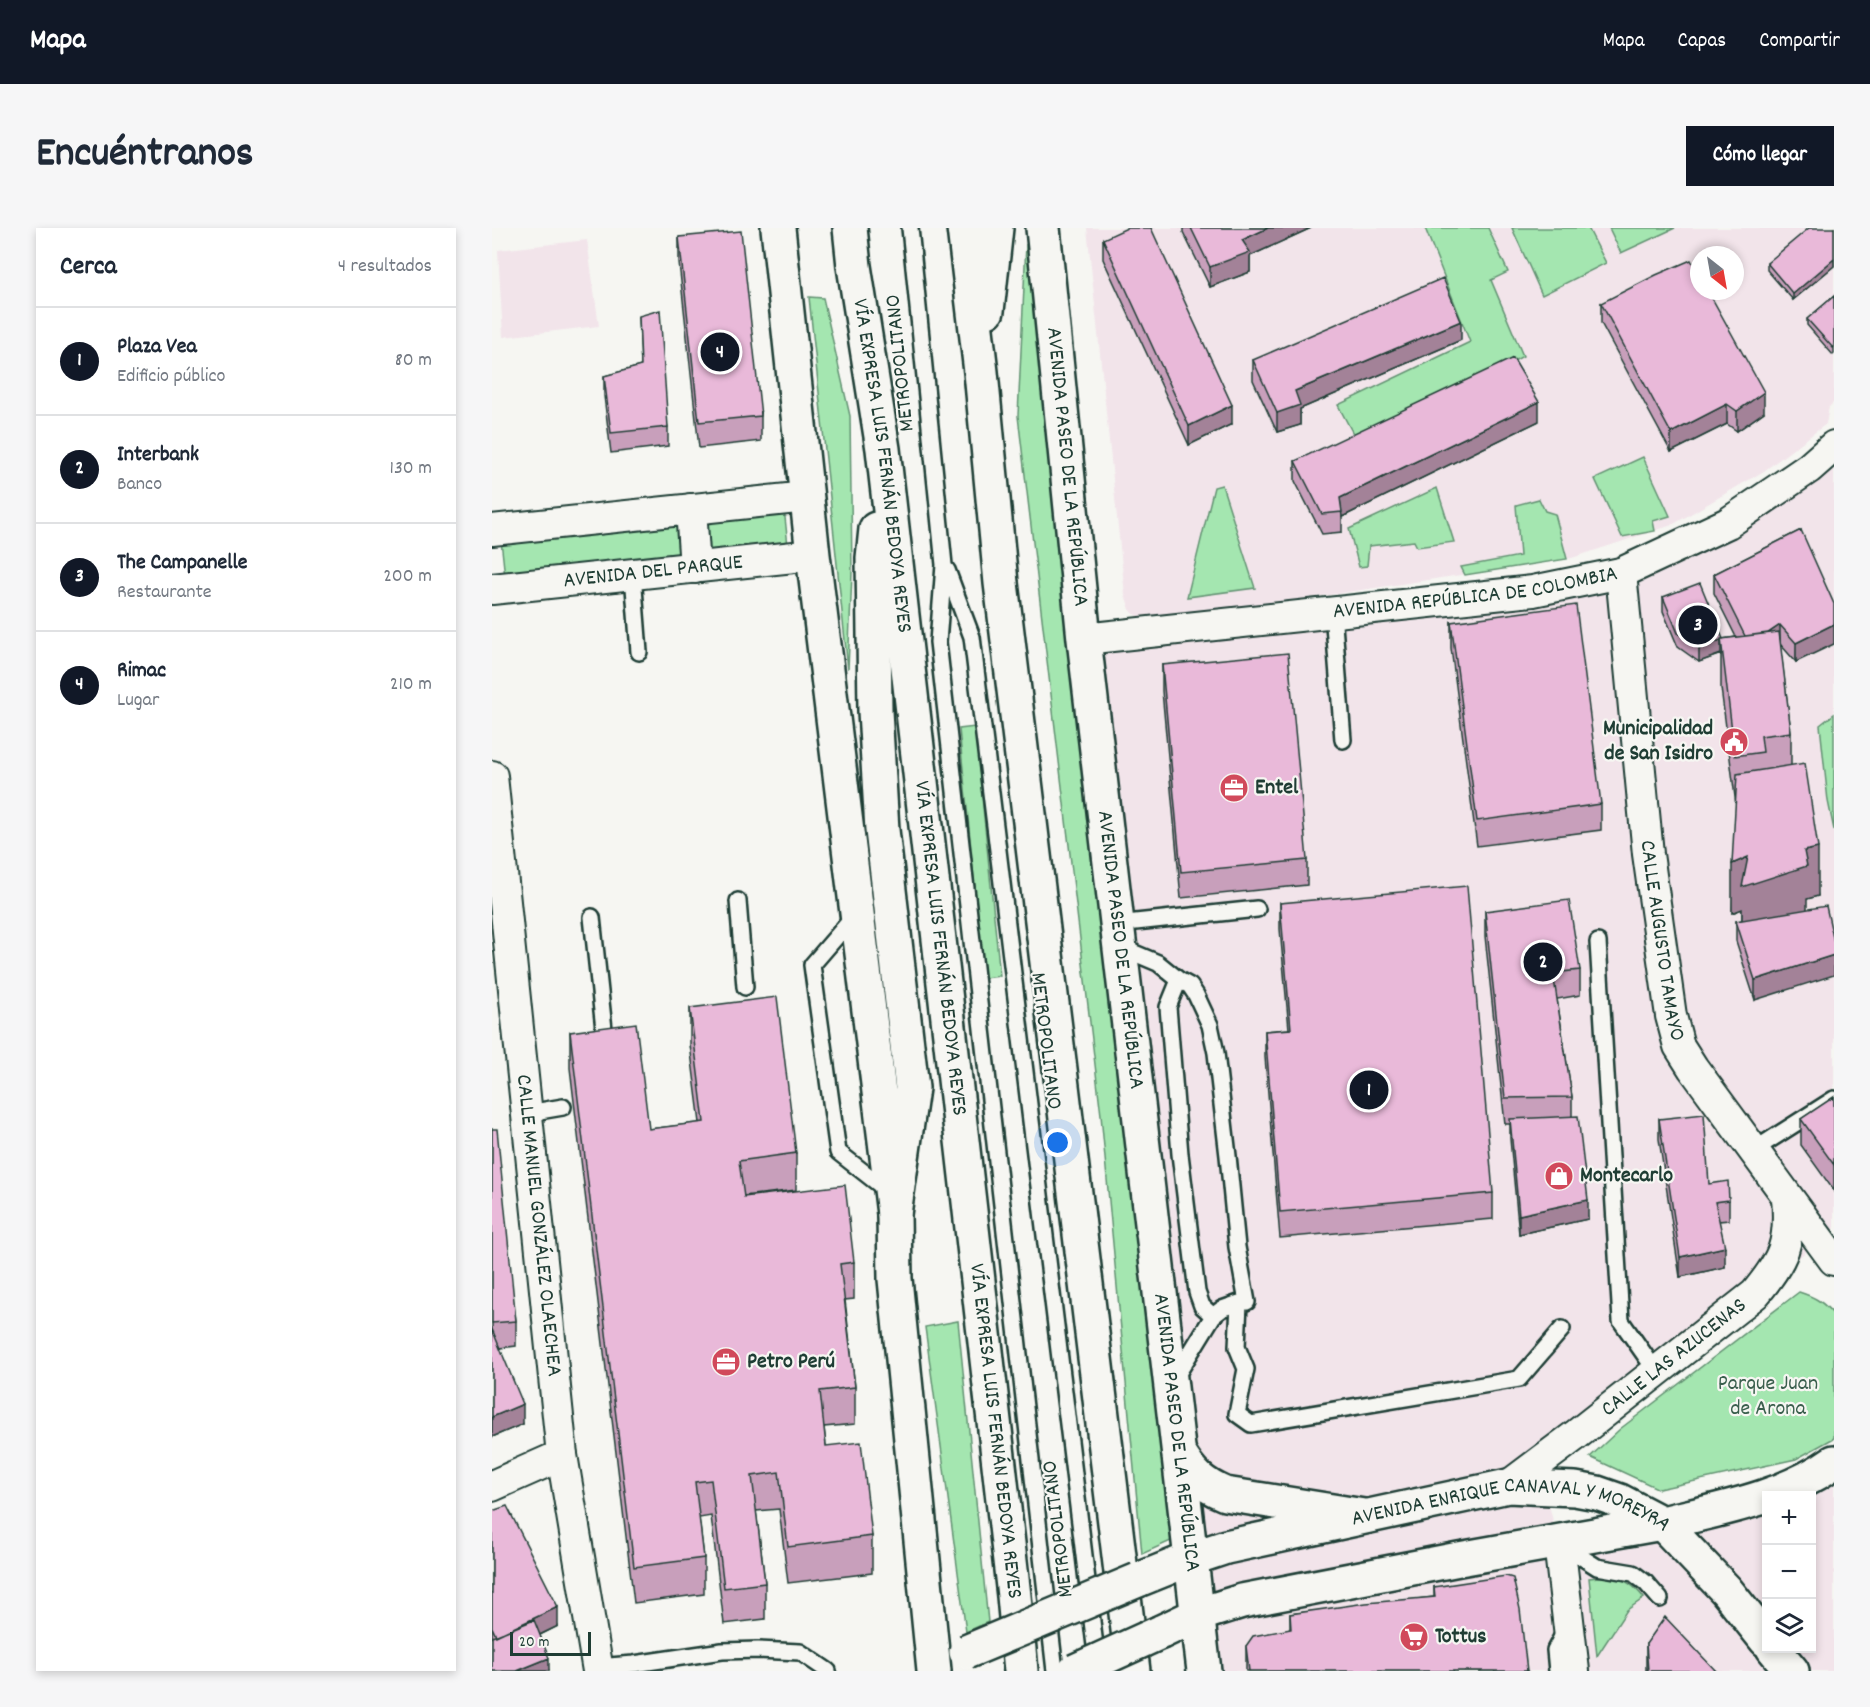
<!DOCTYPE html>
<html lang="es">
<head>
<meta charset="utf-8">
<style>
  :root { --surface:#fff; --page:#f6f6f7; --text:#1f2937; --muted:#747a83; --line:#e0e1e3; --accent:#111827 }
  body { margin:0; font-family:Dekko,sans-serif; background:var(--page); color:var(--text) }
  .controls { position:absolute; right:18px; bottom:18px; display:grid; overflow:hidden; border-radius:0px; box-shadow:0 3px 9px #0003 }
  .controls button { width:54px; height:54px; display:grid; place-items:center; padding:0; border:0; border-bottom:2px solid var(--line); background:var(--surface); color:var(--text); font:30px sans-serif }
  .compass { position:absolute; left:1198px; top:18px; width:54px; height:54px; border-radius:50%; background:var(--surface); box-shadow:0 3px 9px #0003; rotate:149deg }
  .scale { position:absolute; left:18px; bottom:15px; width:81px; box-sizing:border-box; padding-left:6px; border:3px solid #1f3d34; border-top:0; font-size:16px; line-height:21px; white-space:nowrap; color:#1f3d34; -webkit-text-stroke:4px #f6f6f2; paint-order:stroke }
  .you { position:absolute; left:566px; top:915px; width:21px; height:21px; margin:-15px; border:4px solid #fff; border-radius:50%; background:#1a73e8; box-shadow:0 0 0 9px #1a73e833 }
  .badge { display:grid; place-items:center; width:39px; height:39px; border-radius:50%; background:var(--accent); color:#fff; font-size:20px; font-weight:700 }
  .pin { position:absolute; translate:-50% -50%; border:3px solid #fff; box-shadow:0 2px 6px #0006 }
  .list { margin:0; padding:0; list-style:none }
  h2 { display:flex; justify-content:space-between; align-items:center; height:78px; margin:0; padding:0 24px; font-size:26px }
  h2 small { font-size:20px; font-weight:400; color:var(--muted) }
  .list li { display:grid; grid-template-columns:39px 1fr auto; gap:18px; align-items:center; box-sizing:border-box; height:108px; padding:0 24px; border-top:2px solid var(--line) }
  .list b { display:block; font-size:22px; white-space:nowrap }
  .list p { margin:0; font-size:20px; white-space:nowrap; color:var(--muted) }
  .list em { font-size:20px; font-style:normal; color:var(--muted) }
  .icon { flex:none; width:33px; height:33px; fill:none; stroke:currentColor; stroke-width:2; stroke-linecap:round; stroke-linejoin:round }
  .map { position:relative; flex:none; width:1342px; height:1443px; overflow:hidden; border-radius:0px }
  header { display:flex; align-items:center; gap:36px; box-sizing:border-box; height:84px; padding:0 30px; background:var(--accent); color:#fff }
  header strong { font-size:28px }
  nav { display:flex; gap:33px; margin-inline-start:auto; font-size:21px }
  .intro { display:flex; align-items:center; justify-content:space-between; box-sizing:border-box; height:144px; padding:0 36px }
  h1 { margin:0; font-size:42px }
  .button { padding:15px 27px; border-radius:0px; background:var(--accent); color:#fff; font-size:21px; font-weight:700 }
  main { display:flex; gap:36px; padding:0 36px }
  aside { flex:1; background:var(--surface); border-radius:0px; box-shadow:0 3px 9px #0003 }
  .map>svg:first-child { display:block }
  .built { fill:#f2e4ea; fill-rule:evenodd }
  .green { fill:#a4e6b0; stroke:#629272; stroke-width:1.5 }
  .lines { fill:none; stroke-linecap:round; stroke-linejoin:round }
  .service-casing { stroke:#1f3d34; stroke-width:20 }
  .minor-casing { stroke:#1f3d34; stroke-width:34 }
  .tertiary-casing { stroke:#1f3d34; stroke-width:38 }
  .primary-casing { stroke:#1f3d34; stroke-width:38 }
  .motorway-casing { stroke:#1f3d34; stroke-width:38 }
  .service { stroke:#f6f6f2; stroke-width:15 }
  .minor { stroke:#f6f6f2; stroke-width:30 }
  .tertiary { stroke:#f6f6f2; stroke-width:33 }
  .primary { stroke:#f6f6f2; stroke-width:33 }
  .motorway { stroke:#f6f6f2; stroke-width:33 }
  .tertiary-bridge-casing { stroke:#1f3d34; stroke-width:38; stroke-linecap:butt }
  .tertiary-bridge { stroke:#f6f6f2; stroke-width:33 }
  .wall { fill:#c89fbb; stroke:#1f3d34; stroke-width:1.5 }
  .shaded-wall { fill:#a38298; stroke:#1f3d34; stroke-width:1.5 }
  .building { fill:#e9b9d9; stroke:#1f3d34; stroke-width:1.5 }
  .labels { text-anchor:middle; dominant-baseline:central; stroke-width:4.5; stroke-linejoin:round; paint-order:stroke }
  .street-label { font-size:22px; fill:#1f3d34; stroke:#f6f6f2 }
  .poi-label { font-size:22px; font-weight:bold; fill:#1f3d34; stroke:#f6f6f2; text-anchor:start }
  .park-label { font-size:22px; fill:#3a5f4d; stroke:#f6f6f2 }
</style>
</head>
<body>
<header>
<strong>Mapa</strong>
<nav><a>Mapa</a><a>Capas</a><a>Compartir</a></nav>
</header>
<div class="intro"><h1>Encuéntranos</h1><a class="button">Cómo llegar</a></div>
<main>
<aside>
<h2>Cerca<small>4 resultados</small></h2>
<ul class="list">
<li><span class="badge">1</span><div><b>Plaza Vea</b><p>Edificio público</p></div><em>80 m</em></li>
<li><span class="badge">2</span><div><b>Interbank</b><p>Banco</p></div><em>130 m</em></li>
<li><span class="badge">3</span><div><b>The Campanelle</b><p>Restaurante</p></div><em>200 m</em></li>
<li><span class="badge">4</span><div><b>Rimac</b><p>Lugar</p></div><em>210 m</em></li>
</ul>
</aside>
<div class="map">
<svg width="1342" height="1443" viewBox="0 0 1342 1443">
  <rect width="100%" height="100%" fill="#f6f6f2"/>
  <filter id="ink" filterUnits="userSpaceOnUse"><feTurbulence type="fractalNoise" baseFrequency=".0167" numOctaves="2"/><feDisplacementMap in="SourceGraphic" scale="12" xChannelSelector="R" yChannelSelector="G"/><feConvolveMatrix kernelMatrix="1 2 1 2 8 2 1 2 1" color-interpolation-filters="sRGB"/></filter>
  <g filter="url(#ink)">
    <path class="built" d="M 595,0 L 1342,0 L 1342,174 L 1337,179 L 1334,196 L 1272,243 L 1180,297 L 1080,330 L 719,385 L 653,393 L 639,384 L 633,367 ZM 1207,27 L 1243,27 L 1243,63 L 1207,63 Z
      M 95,12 L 107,98 L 11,109 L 6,22 Z
      M 1342,229 L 1342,1030 L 1328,1013 L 1046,1233 L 1066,1313 L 1342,1233 L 1342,1443 L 711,1443 L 606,421 L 1154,350 ZM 1274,1268 L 1320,1268 L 1320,1420 L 1274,1420 Z"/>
    <path class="green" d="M 933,0 L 996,0 L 1016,44 L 999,52 L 1031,128 L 993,149 L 865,213 L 846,177 L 978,114 Z
      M 1020,0 L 1096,0 L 1114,35 L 1050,67 Z
      M 1117,0 L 1183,0 L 1129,25 Z
      M 534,16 L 546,43 L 681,1312 L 650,1326 L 609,887 L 526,188 Z
      M 317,69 L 331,70 L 358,188 L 360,345 L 356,441 Z
      M 1151,229 L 1178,288 L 1161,293 L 1163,303 L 1130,309 L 1103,251 Z
      M 730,257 L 763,360 L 695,369 L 722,259 Z
      M 945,260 L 962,314 L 925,319 L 922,313 L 877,318 L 875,338 L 867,339 L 857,301 Z
      M 1047,271 L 1053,283 L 1063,286 L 1075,331 L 973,347 L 969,339 L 1028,328 L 1024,277 Z
      M 292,280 L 296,318 L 13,349 L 9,312 Z
      M 1342,486 L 1342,602 L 1336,573 L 1328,497 Z
      M 483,499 L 508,748 L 492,750 L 467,501 Z
      M 1307,1064 C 1323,1069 1331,1074 1342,1087 L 1342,1210 L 1304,1231 L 1167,1261 L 1098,1229 L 1128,1201 Z
      M 466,1093 L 496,1394 L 474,1404 L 433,1099 Z
      M 1117,1348 C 1133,1351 1142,1357 1152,1370 L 1135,1382 L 1105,1428 L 1097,1350 Z"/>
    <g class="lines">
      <g class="service-casing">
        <path id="service" d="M 418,0 L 452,337 L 446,414 L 563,1443
          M 455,342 L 480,409 L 605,1434
          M 141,347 L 147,424
          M 841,384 L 851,512
          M 246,673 L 253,759
          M 364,686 L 320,737 L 346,924 L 397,964
          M 100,689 L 114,820
          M 625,696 L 765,681
          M 1106,714 L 1129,1093 L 1164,1143
          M 628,719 L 666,735 L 687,752 L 698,758 L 704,767 L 718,797 L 724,825 L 736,928 L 745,1019 L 755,1074
          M 687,752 L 676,779 L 688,926 L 705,1064 L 710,1078 L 721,1088
          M 36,885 L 71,879
          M 1262,922 L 1342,871
          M 683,1150 L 721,1088 L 730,1081 L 747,1075 L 745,1119 L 754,1141 L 745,1186 L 759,1196 L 1027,1151 L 1070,1101
          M 1069,1316 L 1105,1339 L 1141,1345 L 1154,1355 L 1168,1371
          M 102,1441 L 105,1439 L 142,1436 L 230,1423 L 266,1422 L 308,1424 L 336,1443
          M 1065,1443 L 1063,1422 L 1073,1403"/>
      </g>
      <g class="minor-casing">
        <g id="minor">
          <path d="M 199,281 L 203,340"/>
          <path d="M 0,302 L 315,269"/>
          <path id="s1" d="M 1129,345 L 1156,626 L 1179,788 L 1187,818 L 1201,840 L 1342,1032"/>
          <path id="s2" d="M 0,361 L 321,327"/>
          <path id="s3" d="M 592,411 L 1041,363 L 1129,345 L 1236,295 L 1317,240 L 1342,218"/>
          <path id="s4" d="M 0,548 L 70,1227 L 106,1443"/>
          <path d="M 0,1258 L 70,1227"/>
          <path id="s5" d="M 1016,1258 L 1084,1207 L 1263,1066 C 1292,1031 1299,1015 1295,969"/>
          <path d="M 1067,1315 L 1082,1443"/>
        </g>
      </g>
      <g class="tertiary-casing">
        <g id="tertiary">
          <path id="s6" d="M 646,1352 L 698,1331 L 734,1319 L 1016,1258 L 1083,1261 L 1105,1265 L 1128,1273 L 1170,1295 L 1234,1362 L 1274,1412"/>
          <path d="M 669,1404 L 705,1387 L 750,1373 L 967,1331 L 1170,1295 C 1229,1281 1292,1270 1342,1234"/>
          <path d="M 1281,1420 L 1300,1443"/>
        </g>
      </g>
      <g class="primary-casing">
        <g id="primary">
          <path d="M 286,0 L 321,327 L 402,986 L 403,1051 L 442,1443"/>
          <path id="s7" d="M 551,0 L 592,411 L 712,1443"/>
          <path d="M 687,1225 C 699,1246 711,1257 733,1266 L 872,1288"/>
        </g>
      </g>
      <g class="motorway-casing">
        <g id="motorway">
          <path id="s8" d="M 358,0 L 362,38 L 391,221 L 522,1368 L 529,1443"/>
          <path d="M 472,0 L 489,144 L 509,355 L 641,1443"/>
          <path d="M 495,83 L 504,0"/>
          <path d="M 384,301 L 381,330 L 383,483 L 390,602 L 420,860 L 402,986"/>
        </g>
      </g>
      <use href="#service" class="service"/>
      <use href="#minor" class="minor"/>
      <use href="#tertiary" class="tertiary"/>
      <use href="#primary" class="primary"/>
      <use href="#motorway" class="motorway"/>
      <g class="tertiary-bridge-casing">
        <path id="tertiary-bridge" d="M 474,1424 L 646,1352
          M 583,1443 L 669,1404"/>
      </g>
      <use href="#tertiary-bridge" class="tertiary-bridge"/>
    </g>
    <path class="wall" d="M 691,0 L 819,0 L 758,28 L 758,44 L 718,59 L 691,4 Z
      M 1342,0 L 1342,38 L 1301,72 L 1275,42 L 1275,35 Z
      M 187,9 L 269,188 L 269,213 L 207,220 L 187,35 Z
      M 611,11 L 740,196 L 697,217 L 611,31 Z
      M 1342,68 L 1342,126 L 1341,127 L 1315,97 L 1315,91 Z
      M 1109,75 L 1272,184 L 1245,203 L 1235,196 L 1179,224 L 1109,95 Z
      M 147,88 L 176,199 L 176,218 L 119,225 L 112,168 L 112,148 L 149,138 Z
      M 969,112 L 808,181 L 808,197 L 785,204 L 761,152 L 761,132 Z
      M 1047,193 L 850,289 L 850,304 L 830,306 L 803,253 L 803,233 Z
      M 1309,302 L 1304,434 L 1288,416 L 1299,504 L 1299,537 L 1326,668 L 1315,671 L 1263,772 L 1244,713 L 1244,693 L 1250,692 L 1250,681 L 1240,685 L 1244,577 L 1229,460 L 1229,426 L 1207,434 L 1186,419 L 1171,383 L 1171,369 L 1231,411 L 1244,409 L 1222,365 L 1222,346 Z
      M 959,394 L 1109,576 L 1109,602 L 985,618 L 959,420 Z
      M 670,437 L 815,632 L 815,657 L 689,670 L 670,463 Z
      M 788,675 L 1001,965 L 1001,991 L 788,1010 L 773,829 L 773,803 L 797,801 L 788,701 Z
      M 993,683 L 1088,742 L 1088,767 L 1065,771 L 1080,869 L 1080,888 L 1096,991 L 1027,1006 L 1018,911 L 1018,896 L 1013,896 L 993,708 Z
      M 198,780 L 304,925 L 304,962 L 251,968 L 362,1034 L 362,1071 L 353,1072 L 363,1159 L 363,1196 L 332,1199 L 334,1218 L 380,1308 L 380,1345 L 296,1355 L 287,1281 L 264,1283 L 273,1355 L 273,1391 L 232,1396 L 219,1288 L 207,1290 L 212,1330 L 212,1366 L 142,1375 L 78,840 L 78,804 L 157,901 L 208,895 L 198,817 Z
      M 1342,869 L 1342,963 L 1309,917 L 1309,891 Z
      M 1167,891 L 1217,956 L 1237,972 L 1237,992 L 1227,993 L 1233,1039 L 1188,1049 L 1167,911 Z
      M 0,901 L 24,1093 L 24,1118 L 8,1120 L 31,1196 L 0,1209 Z
      M 0,1283 L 66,1398 L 48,1407 L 57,1443 L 0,1443 Z
      M 942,1359 L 1035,1443 L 754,1443 L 754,1418 L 798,1401 L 798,1386 L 942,1369 Z
      M 1154,1416 L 1224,1443 L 1154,1443 Z"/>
    <path class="shaded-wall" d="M 776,0 L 819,0 L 758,28 L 758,44 L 718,59 L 718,39 L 750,12 Z
      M 1342,31 L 1342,38 L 1301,72 L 1301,66 Z
      M 969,93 L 969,112 L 808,181 L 808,197 L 785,204 L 785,185 L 803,163 Z
      M 1272,164 L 1272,184 L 1245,203 L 1245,183 Z
      M 1047,174 L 1047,193 L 850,289 L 848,270 Z
      M 1235,176 L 1235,196 L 1179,224 L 1179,205 Z
      M 740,177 L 740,196 L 697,217 L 697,198 Z
      M 1342,396 L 1342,416 L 1304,434 L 1304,415 Z
      M 1288,397 L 1288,416 L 1258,418 Z
      M 1229,412 L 1229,426 L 1207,434 L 1207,421 Z
      M 1326,620 L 1326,668 L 1315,671 L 1315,687 L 1250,708 L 1250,681 L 1240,685 L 1240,636 L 1256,629 L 1312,623 Z
      M 1342,727 L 1342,747 L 1263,772 L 1263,752 Z
      M 1096,972 L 1096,991 L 1027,1006 L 1027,987 Z
      M 1233,1019 L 1233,1039 L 1188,1049 L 1188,1029 Z
      M 31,1176 L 31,1196 L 0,1209 L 0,1189 Z
      M 66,1379 L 66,1398 L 4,1428 L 4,1408 Z
      M 57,1430 L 57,1443 L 25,1443 Z"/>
    <path class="building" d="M 635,0 L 659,0 L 740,177 L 697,198 L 611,11 Z
      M 699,0 L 776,0 L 750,12 L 758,24 L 718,39 Z
      M 1317,0 L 1342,0 L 1342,31 L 1301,66 L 1275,35 Z
      M 249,3 L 269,188 L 207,194 L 187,9 Z
      M 1199,32 L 1207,46 L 1207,63 L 1216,63 L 1272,164 L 1245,183 L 1235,176 L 1179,205 L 1109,75 L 1164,47 Z
      M 951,50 L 969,93 L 803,163 L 808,177 L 785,185 L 761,132 Z
      M 1342,68 L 1342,119 L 1341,120 L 1315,91 Z
      M 168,82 L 176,199 L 119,205 L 112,148 L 149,138 L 147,88 Z
      M 1021,130 L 1047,174 L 848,270 L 850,284 L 830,286 L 803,233 Z
      M 1309,302 L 1342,376 L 1342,396 L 1304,415 L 1288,397 L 1276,405 L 1253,408 L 1222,346 Z
      M 1208,355 L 1231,411 L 1229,411 L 1229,412 L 1207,421 L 1186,405 L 1171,369 Z
      M 1084,377 L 1109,576 L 985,593 L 959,394 Z
      M 1287,404 L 1299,504 L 1269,508 L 1271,524 L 1243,528 L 1229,411 Z
      M 796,425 L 815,632 L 689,644 L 670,437 Z
      M 1313,535 L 1326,620 L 1312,623 L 1315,638 L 1250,659 L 1256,629 L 1240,636 L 1245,546 Z
      M 975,658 L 1001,965 L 788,984 L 773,803 L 799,801 L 788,675 Z
      M 1077,672 L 1088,742 L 1061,745 L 1080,869 L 1013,870 L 993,683 Z
      M 1334,678 L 1342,714 L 1342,727 L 1263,752 L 1244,693 Z
      M 285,769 L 304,925 L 247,933 L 252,969 L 353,957 L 362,1034 L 348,1036 L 363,1159 L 328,1163 L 334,1218 L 369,1214 L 380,1308 L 296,1319 L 287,1244 L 260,1248 L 273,1355 L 232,1360 L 219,1252 L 203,1254 L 212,1330 L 142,1339 L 78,804 L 144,795 L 157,901 L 212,894 L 198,780 Z
      M 1342,869 L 1342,937 L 1309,891 Z
      M 1212,886 L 1217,956 L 1236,953 L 1237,972 L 1223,974 L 1233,1019 L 1188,1029 L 1167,891 Z
      M 1086,888 L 1096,972 L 1027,987 L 1018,891 Z
      M 0,901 L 5,901 L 24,1093 L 0,1095 Z
      M 0,1101 L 31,1176 L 0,1189 Z
      M 15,1278 L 66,1379 L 4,1408 L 0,1399 L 0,1283 Z
      M 1014,1348 L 1021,1350 L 1028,1381 L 1035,1443 L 757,1443 L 754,1418 L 761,1408 L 799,1401 L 798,1386 L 874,1375 L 943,1369 L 942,1359 Z
      M 1173,1389 L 1224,1443 L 1156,1443 L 1154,1416 Z
      M 42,1392 L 57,1430 L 25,1443 L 0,1443 L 0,1409 Z"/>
  </g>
  <defs>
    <g id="civic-disc" transform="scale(1.5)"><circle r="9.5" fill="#d1495b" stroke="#f6f6f2"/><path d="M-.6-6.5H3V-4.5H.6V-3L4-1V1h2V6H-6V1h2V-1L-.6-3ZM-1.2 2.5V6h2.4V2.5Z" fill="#fff"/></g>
    <g id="office-disc" transform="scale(1.5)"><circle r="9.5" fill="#d1495b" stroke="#f6f6f2"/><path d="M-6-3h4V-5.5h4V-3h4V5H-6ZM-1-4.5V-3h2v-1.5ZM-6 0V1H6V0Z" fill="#fff"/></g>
    <g id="shop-disc" transform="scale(1.5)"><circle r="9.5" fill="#d1495b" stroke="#f6f6f2"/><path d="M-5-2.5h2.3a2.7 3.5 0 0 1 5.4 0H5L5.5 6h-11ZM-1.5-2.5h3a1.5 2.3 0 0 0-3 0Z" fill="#fff"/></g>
    <g id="supermarket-disc" transform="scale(1.5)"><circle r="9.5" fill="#d1495b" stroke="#f6f6f2"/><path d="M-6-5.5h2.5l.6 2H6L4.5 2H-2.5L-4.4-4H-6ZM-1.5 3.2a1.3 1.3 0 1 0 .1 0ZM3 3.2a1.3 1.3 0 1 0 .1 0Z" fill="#fff"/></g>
  </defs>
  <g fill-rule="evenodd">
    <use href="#civic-disc" x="1242" y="514"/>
    <use href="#office-disc" x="742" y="560"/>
    <use href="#shop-disc" x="1067" y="948"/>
    <use href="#office-disc" x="234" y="1134"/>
    <use href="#supermarket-disc" x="922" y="1409"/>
  </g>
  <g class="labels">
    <g class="street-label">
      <text transform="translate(409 135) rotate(-96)">METROPOLITANO</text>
      <text stroke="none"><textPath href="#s8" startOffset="240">VÍA EXPRESA LUIS FERNÁN BEDOYA REYES</textPath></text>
      <text stroke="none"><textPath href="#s7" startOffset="240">AVENIDA PASEO DE LA REPÚBLICA</textPath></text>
      <text stroke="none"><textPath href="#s2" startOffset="162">AVENIDA DEL PARQUE</textPath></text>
      <text stroke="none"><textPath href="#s3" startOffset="394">AVENIDA REPÚBLICA DE COLOMBIA</textPath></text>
      <text stroke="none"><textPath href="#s1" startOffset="370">CALLE AUGUSTO TAMAYO</textPath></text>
      <text stroke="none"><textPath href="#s8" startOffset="726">VÍA EXPRESA LUIS FERNÁN BEDOYA REYES</textPath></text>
      <text stroke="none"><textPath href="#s7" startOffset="726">AVENIDA PASEO DE LA REPÚBLICA</textPath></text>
      <text transform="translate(553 813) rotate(83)">METROPOLITANO</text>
      <text stroke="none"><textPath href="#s4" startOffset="452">CALLE MANUEL GONZÁLEZ OLAECHEA</textPath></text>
      <text stroke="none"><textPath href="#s5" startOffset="210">CALLE LAS AZUCENAS</textPath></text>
      <text stroke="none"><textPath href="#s8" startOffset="1212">VÍA EXPRESA LUIS FERNÁN BEDOYA REYES</textPath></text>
      <text stroke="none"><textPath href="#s7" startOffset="1212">AVENIDA PASEO DE LA REPÚBLICA</textPath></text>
      <text stroke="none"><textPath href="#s6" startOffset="387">AVENIDA ENRIQUE CANAVAL Y MOREYRA</textPath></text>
      <text transform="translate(567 1301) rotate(-97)">METROPOLITANO</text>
    </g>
    <g class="poi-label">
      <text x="1221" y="501" text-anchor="end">Municipalidad<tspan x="1221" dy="25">de San Isidro</tspan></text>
      <text x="763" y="560">Entel</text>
      <text x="1088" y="948">Montecarlo</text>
      <text x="255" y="1134">Petro Perú</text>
      <text x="943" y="1409">Tottus</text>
    </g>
    <g class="park-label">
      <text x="1276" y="1156">Parque Juan<tspan x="1276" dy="25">de Arona</tspan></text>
    </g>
  </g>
</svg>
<div class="controls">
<button>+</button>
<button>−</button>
<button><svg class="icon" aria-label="layers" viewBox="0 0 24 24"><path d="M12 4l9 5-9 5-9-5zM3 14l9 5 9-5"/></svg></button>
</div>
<svg class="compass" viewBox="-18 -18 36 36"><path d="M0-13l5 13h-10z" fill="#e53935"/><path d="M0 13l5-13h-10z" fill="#747a83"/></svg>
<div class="scale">20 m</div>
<div class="you"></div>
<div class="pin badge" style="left:877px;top:862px">1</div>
<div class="pin badge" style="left:1051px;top:734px">2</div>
<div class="pin badge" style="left:1206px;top:397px">3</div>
<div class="pin badge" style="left:228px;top:124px">4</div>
</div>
</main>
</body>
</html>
